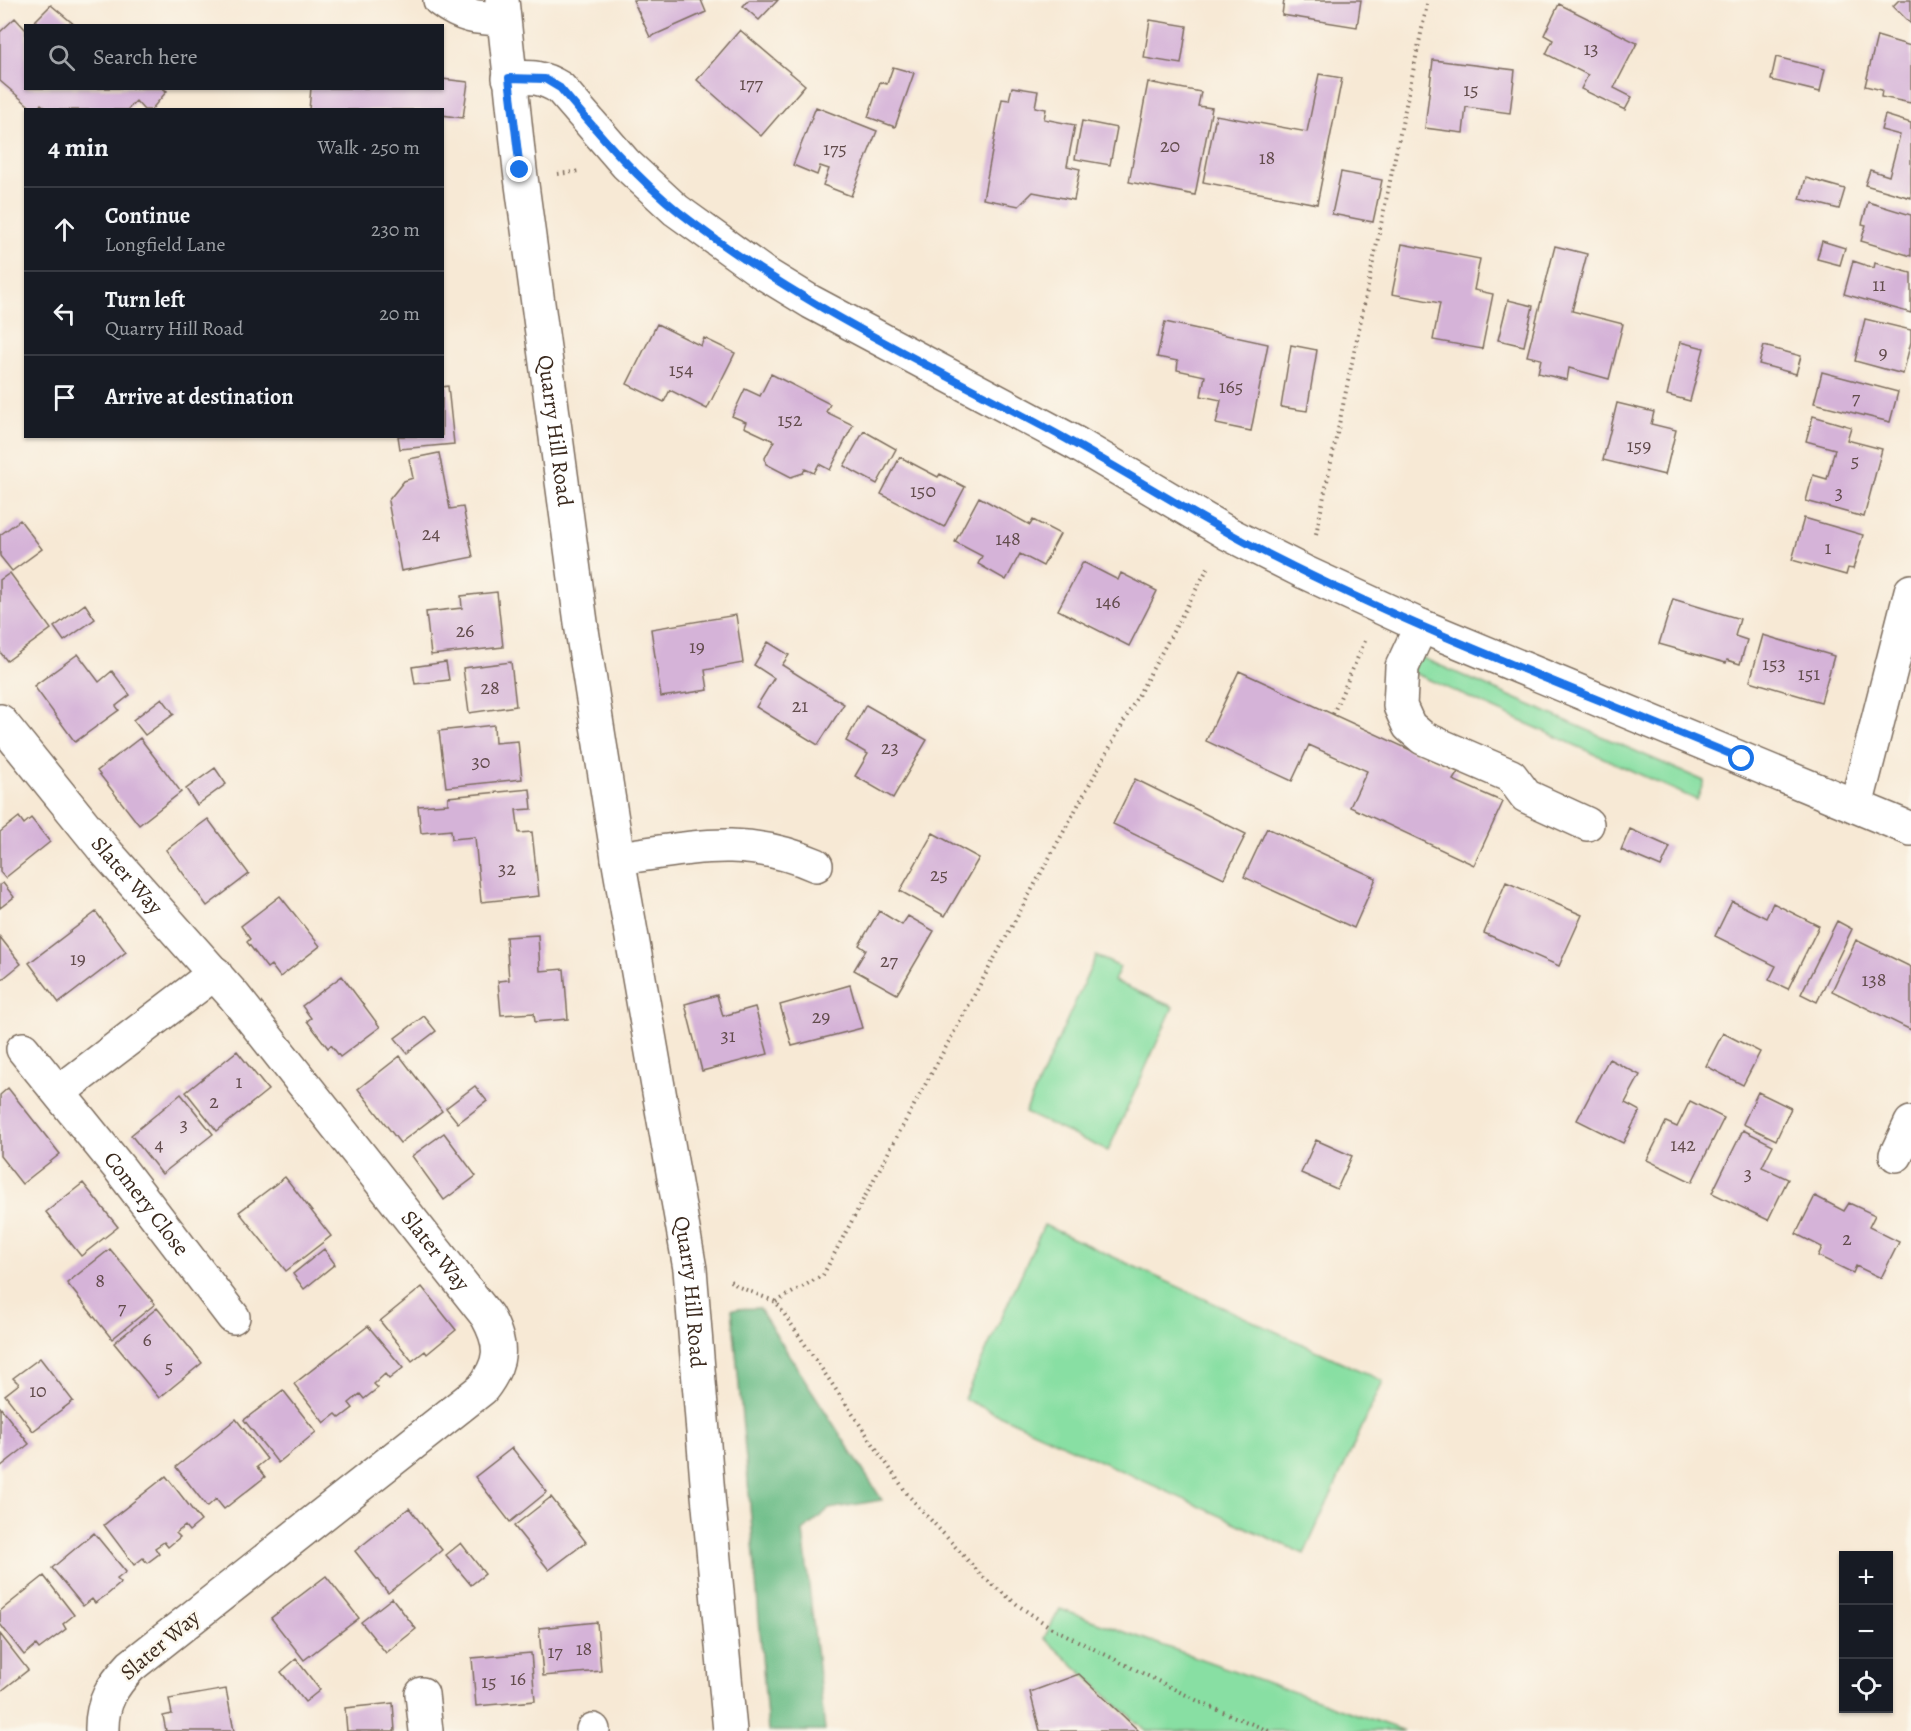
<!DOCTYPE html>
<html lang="en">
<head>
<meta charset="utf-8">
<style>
  :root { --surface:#171b24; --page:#20242c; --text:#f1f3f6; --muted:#9ea1a6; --line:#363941 }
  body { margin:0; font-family:Alegreya,serif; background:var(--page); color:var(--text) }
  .controls { position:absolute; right:18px; bottom:18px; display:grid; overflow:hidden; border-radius:0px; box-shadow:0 2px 4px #0004 }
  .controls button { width:54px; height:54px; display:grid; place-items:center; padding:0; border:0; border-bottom:2px solid var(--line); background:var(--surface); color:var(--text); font:30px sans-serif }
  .stop { position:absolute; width:18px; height:18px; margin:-14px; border:4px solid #1a73e8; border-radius:50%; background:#fff }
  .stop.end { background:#1a73e8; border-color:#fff; box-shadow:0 2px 6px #0008 }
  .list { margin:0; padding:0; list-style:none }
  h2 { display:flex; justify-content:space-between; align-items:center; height:78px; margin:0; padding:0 24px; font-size:26px }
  h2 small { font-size:20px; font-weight:400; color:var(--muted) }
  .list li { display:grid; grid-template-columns:39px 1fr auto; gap:18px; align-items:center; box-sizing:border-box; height:84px; padding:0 24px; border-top:2px solid var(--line) }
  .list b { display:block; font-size:22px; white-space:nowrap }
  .list p { margin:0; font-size:20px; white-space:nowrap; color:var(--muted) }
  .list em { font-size:20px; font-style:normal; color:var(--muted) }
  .icon { flex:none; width:33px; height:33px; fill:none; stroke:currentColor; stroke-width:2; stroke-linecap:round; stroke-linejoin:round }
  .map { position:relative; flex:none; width:1911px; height:1731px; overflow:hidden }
  .search { position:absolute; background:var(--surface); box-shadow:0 2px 4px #0004; left:24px; top:24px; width:420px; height:66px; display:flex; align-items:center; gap:15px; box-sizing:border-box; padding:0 21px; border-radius:0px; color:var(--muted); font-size:22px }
  .panel { position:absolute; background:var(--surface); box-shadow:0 2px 4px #0004; left:24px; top:108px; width:420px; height:330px; border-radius:0px }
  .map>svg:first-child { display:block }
  .green { fill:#88dfa3; stroke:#628460; stroke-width:1.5 }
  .forest { fill:#6ebe89; stroke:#547454; stroke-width:1.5 }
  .building { fill:#d5b3d8 }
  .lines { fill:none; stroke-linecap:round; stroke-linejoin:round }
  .minor-casing { stroke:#7d6d5e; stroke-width:36 }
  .path { stroke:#7d6d5e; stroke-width:4; stroke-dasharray:1.5 4.5; stroke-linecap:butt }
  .minor { stroke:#fff; stroke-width:33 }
  .route { stroke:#1a73e8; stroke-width:8 }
  .labels { text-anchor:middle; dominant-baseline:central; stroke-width:5; stroke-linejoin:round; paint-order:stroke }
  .number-label { font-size:20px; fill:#624c4c }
  .street-label { font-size:22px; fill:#3b2a1e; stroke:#fbf7ec }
</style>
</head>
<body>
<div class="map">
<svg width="1911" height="1731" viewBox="0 0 1911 1731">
  <rect width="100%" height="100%" fill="#fbf7ec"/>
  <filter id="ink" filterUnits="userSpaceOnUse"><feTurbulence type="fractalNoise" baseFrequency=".0167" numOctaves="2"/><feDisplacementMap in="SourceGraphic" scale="12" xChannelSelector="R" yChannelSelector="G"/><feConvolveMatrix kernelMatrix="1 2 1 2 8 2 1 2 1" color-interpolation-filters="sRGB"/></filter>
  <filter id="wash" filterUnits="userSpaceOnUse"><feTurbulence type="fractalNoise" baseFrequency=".008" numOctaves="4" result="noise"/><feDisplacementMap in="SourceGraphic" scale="24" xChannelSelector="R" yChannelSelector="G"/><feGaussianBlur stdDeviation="1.35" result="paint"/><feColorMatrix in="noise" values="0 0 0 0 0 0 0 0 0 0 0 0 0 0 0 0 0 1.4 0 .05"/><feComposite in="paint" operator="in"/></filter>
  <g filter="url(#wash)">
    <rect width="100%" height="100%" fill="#f7e9d5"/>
    <path class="green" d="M 1418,656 L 1704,781 L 1697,800 L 1412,672 Z
      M 1096,956 L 1120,967 L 1114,981 L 1173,1007 L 1108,1151 L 1025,1113 Z
      M 1044,1225 L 1383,1381 L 1304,1554 L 964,1399 Z
      M 1060,1609 L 1404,1731 L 1146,1731 L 1044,1638 Z"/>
    <path class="forest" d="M 759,1308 L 882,1500 L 829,1509 L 803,1531 L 825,1731 L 768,1731 L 749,1493 L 732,1309 Z"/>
    <g id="blocks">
      <path class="building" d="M 633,0 L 701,0 L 706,12 L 650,37 Z
        M 749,0 L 778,0 L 759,20 L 743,6 Z
        M 1284,0 L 1361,0 L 1357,27 L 1282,15 Z
        M 1899,0 L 1911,0 L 1911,24 L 1893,6 Z
        M 1559,4 L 1637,43 L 1614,88 L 1632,97 L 1625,110 L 1581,89 L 1588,75 L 1546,54 L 1553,40 L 1544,35 Z
        M 51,5 L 76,26 L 30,26 Z
        M 15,18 L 26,30 L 26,88 L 162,88 L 167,91 L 151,110 L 144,110 L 136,101 L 127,110 L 49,110 L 41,104 L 37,110 L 34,110 L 0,81 L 0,32 Z
        M 1150,20 L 1187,26 L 1181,64 L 1144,58 Z
        M 740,30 L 805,85 L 761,136 L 697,80 Z
        M 1877,36 L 1911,46 L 1911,103 L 1881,97 L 1882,90 L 1865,86 Z
        M 1776,57 L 1825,69 L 1820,92 L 1771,80 Z
        M 1433,60 L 1515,70 L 1510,113 L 1466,107 L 1463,133 L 1425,128 Z
        M 893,67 L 914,73 L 895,127 L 868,117 L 880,82 L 887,84 Z
        M 1319,74 L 1342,78 L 1317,204 L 1203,182 L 1216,115 L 1307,132 Z
        M 442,79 L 468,82 L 463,118 L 442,115 L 442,110 L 309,110 L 311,88 L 442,88 Z
        M 1148,82 L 1201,92 L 1198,106 L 1212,108 L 1195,195 L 1129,182 Z
        M 1012,87 L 1038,91 L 1035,107 L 1046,109 L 1044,119 L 1075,125 L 1067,166 L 1080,169 L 1074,200 L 1033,192 L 1019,206 L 983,199 L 1002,99 L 1009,100 Z
        M 816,107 L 877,131 L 851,196 L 823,185 L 829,169 L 820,166 L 817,175 L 793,165 Z
        M 1885,115 L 1911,123 L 1911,198 L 1865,185 L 1870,170 L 1889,176 L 1900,135 L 1881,130 Z
        M 1082,121 L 1117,128 L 1110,165 L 1075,159 Z
        M 1341,172 L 1382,180 L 1373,222 L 1332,214 Z
        M 1806,178 L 1845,189 L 1839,209 L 1800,199 Z
        M 1868,202 L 1911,215 L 1911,256 L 1861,241 L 1866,225 L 1862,224 Z
        M 1822,241 L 1845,248 L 1840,265 L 1817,259 Z
        M 1402,244 L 1480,259 L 1474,290 L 1493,294 L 1482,349 L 1433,340 L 1440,303 L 1392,294 Z
        M 1555,246 L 1587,254 L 1572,311 L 1623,324 L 1609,379 L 1569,368 L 1567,380 L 1538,373 L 1541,359 L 1527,356 Z
        M 1853,261 L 1874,268 L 1875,263 L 1911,273 L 1911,313 L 1844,294 Z
        M 1508,300 L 1533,306 L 1524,346 L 1498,340 Z
        M 1865,319 L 1911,330 L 1911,342 L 1903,374 L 1855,361 Z
        M 1165,322 L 1268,344 L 1251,431 L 1216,424 L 1221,400 L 1201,396 L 1205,376 L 1177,370 L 1178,361 L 1157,357 Z
        M 657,324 L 701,346 L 704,338 L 735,353 L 707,409 L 670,390 L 664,402 L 627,384 Z
        M 1680,342 L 1704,348 L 1690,401 L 1667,395 Z
        M 1291,345 L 1317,350 L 1307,411 L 1281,407 Z
        M 1764,346 L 1801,356 L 1796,374 L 1759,364 Z
        M 1822,372 L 1898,392 L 1890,422 L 1814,403 Z
        M 771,374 L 830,404 L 826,412 L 853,425 L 830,470 L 819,464 L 814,473 L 805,469 L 803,473 L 791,477 L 766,464 L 765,458 L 774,441 L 744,427 L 746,422 L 732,416 L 745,389 L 760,396 Z
        M 448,386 L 454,444 L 400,449 L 398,436 L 442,436 L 442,387 Z
        M 1617,403 L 1654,412 L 1651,424 L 1676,430 L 1665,475 L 1603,460 Z
        M 1813,416 L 1851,427 L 1847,440 L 1882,449 L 1864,517 L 1806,501 L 1813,475 L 1827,479 L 1835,449 L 1806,441 Z
        M 864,431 L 896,449 L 877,484 L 844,466 Z
        M 439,453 L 450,509 L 463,507 L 473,557 L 401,571 L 388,501 L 404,481 L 413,478 L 409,459 Z
        M 900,457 L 938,477 L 940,474 L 965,487 L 944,527 L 881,494 Z
        M 979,497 L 1030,525 L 1033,520 L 1060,534 L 1043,566 L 1020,554 L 1006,580 L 978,564 L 982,556 L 955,542 Z
        M 1804,518 L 1863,535 L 1853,569 L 1848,568 L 1846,575 L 1792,560 Z
        M 20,520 L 42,549 L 12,571 L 0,556 L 0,535 Z
        M 1083,562 L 1118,580 L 1121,573 L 1157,591 L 1129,646 L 1058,610 Z
        M 10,573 L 51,629 L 7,661 L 0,652 L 0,580 Z
        M 497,592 L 503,647 L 431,655 L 426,612 L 462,608 L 461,596 Z
        M 1673,599 L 1740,619 L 1735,636 L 1747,640 L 1740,664 L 1727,660 L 1726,663 L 1659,644 Z
        M 85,604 L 95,619 L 64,641 L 54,627 Z
        M 736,615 L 743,663 L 705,670 L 708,690 L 661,697 L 651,629 Z
        M 1763,635 L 1834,656 L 1821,702 L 1750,681 Z
        M 768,642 L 789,655 L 782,665 L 844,704 L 818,745 L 756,707 L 774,678 L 754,665 Z
        M 78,654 L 99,682 L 112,671 L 130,695 L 116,706 L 119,710 L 75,742 L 34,686 Z
        M 446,662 L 449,680 L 415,684 L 412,667 Z
        M 511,662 L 516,706 L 469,713 L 463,668 Z
        M 1239,671 L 1458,772 L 1453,780 L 1503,802 L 1474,865 L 1350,807 L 1367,771 L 1309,745 L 1292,781 L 1206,741 Z
        M 162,698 L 174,714 L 145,735 L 133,720 Z
        M 866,705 L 927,740 L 893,798 L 855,776 L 868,754 L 846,741 Z
        M 494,725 L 495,743 L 518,741 L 522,779 L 446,787 L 439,731 Z
        M 140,738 L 181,792 L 139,825 L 97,771 Z
        M 215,768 L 226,784 L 197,805 L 186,789 Z
        M 1135,779 L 1246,834 L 1224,878 L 1113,824 Z
        M 530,789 L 532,809 L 516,810 L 519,833 L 532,832 L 539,896 L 481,902 L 475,837 L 452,839 L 451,830 L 421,833 L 418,806 L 448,804 L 448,797 Z
        M 19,817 L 24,824 L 31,818 L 50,842 L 5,878 L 0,872 L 0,832 Z
        M 208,819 L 249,874 L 207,906 L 166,850 Z
        M 1267,828 L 1376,878 L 1354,928 L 1244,877 Z
        M 1630,829 L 1670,847 L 1661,867 L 1621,850 Z
        M 933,833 L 979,858 L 945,916 L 900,891 Z
        M 1506,882 L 1582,915 L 1559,966 L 1484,933 Z
        M 3,883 L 14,897 L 0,908 L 0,885 Z
        M 280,896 L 320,946 L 280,977 L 271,965 L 267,968 L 247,942 L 250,939 L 241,926 Z
        M 1732,901 L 1766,918 L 1773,903 L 1819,926 L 1788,989 L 1769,980 L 1776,966 L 1715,936 Z
        M 879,911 L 902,925 L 908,916 L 934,931 L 897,994 L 854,970 L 866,950 L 859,945 Z
        M 96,912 L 126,952 L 59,1003 L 29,963 Z
        M 1837,921 L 1852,929 L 1817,1002 L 1801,994 Z
        M 538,935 L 540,971 L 564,969 L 568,1019 L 535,1022 L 534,1013 L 501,1015 L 498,981 L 509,980 L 506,937 Z
        M 0,937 L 21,964 L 0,981 Z
        M 1856,940 L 1911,967 L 1911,1030 L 1832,991 Z
        M 342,976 L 380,1027 L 340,1057 L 331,1045 L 328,1048 L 307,1021 L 311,1018 L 302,1006 Z
        M 850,985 L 862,1028 L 792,1046 L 780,1005 Z
        M 717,995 L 723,1016 L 755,1007 L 768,1054 L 702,1071 L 685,1004 Z
        M 424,1016 L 436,1031 L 407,1053 L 395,1038 Z
        M 1723,1033 L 1760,1052 L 1743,1085 L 1706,1066 Z
        M 237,1051 L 268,1090 L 217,1131 L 186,1092 Z
        M 400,1056 L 442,1111 L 400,1143 L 358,1089 Z
        M 1609,1059 L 1640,1075 L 1625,1103 L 1640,1111 L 1623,1143 L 1577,1120 Z
        M 475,1086 L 487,1101 L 458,1123 L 446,1108 Z
        M 8,1088 L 60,1154 L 22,1184 L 0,1156 L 0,1095 Z
        M 1758,1092 L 1791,1108 L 1776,1140 L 1743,1124 Z
        M 181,1094 L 213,1134 L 162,1174 L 131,1135 Z
        M 1690,1101 L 1724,1118 L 1692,1182 L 1647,1160 L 1666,1122 L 1677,1127 Z
        M 1743,1130 L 1773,1145 L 1762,1167 L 1788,1179 L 1768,1220 L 1712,1193 Z
        M 444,1133 L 476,1176 L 444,1200 L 412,1156 Z
        M 1316,1140 L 1352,1156 L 1337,1189 L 1301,1173 Z
        M 285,1177 L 331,1236 L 286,1271 L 239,1212 Z
        M 83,1183 L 118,1227 L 81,1256 L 46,1212 Z
        M 1815,1196 L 1844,1211 L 1849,1203 L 1875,1215 L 1869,1227 L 1899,1242 L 1881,1278 L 1856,1266 L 1853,1273 L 1818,1256 L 1822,1247 L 1796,1234 Z
        M 110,1249 L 155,1304 L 112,1339 L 67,1283 Z
        M 324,1249 L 335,1264 L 304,1289 L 293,1274 Z
        M 422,1287 L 456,1330 L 427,1354 L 425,1351 L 412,1361 L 380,1321 Z
        M 157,1308 L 202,1363 L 159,1398 L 114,1343 Z
        M 368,1326 L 403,1368 L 389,1379 L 385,1374 L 374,1384 L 378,1388 L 364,1399 L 360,1394 L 349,1403 L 353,1408 L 340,1418 L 336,1414 L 324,1423 L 294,1384 Z
        M 40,1358 L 73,1401 L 33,1431 L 5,1395 L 19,1384 L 13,1378 Z
        M 283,1390 L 316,1432 L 278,1463 L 244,1420 Z
        M 0,1407 L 29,1444 L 0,1467 Z
        M 236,1419 L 267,1459 L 257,1467 L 265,1477 L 224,1509 L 216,1499 L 207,1507 L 176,1467 Z
        M 512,1448 L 547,1492 L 510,1522 L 475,1477 Z
        M 166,1476 L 201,1521 L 189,1531 L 185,1526 L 176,1533 L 180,1537 L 168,1547 L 164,1542 L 155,1548 L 159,1554 L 147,1563 L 143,1558 L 134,1565 L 104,1525 Z
        M 551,1497 L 586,1542 L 549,1570 L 514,1526 Z
        M 409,1508 L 442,1550 L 388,1593 L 355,1551 Z
        M 94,1533 L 126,1572 L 117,1579 L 121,1583 L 108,1594 L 95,1603 L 92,1599 L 83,1606 L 52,1568 Z
        M 461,1543 L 485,1574 L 471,1585 L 446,1555 Z
        M 44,1576 L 74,1615 L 63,1624 L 66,1629 L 39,1649 L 36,1645 L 24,1655 L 0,1624 L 0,1611 Z
        M 326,1576 L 359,1618 L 304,1660 L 271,1618 Z
        M 392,1598 L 416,1629 L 386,1653 L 361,1622 Z
        M 597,1622 L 601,1671 L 543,1676 L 539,1628 Z
        M 0,1634 L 28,1670 L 0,1692 Z
        M 531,1653 L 535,1701 L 476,1706 L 472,1658 Z
        M 296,1659 L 320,1690 L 305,1702 L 281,1672 Z
        M 1079,1674 L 1139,1731 L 1040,1731 L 1030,1692 Z
        M 226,1689 L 234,1731 L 166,1731 L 163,1716 L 172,1714 L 169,1699 Z
        M 393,1703 L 395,1731 L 347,1731 L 345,1708 Z"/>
    </g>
  </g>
  <g filter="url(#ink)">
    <use href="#blocks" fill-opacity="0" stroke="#7d6d5e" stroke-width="1.5"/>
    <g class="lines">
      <g class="minor-casing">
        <g id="minor">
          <path d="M 440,0 C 462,17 476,18 503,19"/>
          <path id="s1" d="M 502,0 L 520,170 L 582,630 L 618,858 L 690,1269 L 708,1495 L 730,1731"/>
          <path d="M 509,78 C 531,77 541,76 560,88 L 626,164 L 676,210 L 762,272 L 811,302 L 1077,444 L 1229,534 L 1304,572 L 1421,626 L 1911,829"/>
          <path d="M 1421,626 L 1402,667 L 1400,706 L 1409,726 L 1423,738 L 1511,776 L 1526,796 L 1587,824"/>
          <path id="s2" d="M 0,721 L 106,852 L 234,996 L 487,1316 C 503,1345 503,1362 482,1389 L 131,1666 C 113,1685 101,1703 102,1731"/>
          <path d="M 1856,806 L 1911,591"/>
          <path d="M 618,858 C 693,848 744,834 816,865"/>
          <path id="s3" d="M 23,1049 L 120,1169 L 233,1317"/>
          <path d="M 59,1092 L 215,973"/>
          <path d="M 1896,1155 L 1911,1123"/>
          <path d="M 422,1694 L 426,1731"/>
          <path d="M 593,1730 L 593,1731"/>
        </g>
      </g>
      <path class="path" d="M 558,174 L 580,171
        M 1316,534 L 1428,0
        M 1333,714 L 1365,641
        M 730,1281 L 739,1287 L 776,1302 L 908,1495 L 983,1577 L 1019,1606 L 1050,1627 L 1206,1705 L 1269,1731
        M 776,1302 L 823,1275 L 895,1140 L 1210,564"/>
      <use href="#minor" class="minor"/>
    </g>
  </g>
  <g class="lines" filter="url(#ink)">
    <path class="route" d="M 520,170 L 509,78 L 545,79 L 560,88 C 597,131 634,176 679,212 C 791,300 921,361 1046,428 C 1123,469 1196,518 1274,557 C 1425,634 1586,693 1742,759"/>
  </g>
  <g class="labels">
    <g class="number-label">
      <text x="1591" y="48">13</text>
      <text x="751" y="83">177</text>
      <text x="1471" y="89">15</text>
      <text x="1170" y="145">20</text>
      <text x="835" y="148">175</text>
      <text x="1267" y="157">18</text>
      <text x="1879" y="284">11</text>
      <text x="1883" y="352">9</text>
      <text x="681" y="369">154</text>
      <text x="1231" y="386">165</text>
      <text x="1856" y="397">7</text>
      <text x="790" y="419">152</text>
      <text x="1639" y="445">159</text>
      <text x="1855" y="460">5</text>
      <text x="923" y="490">150</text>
      <text x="1839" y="492">3</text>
      <text x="431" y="533">24</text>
      <text x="1008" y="538">148</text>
      <text x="1828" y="547">1</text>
      <text x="1108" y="601">146</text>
      <text x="465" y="630">26</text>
      <text x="697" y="646">19</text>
      <text x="1774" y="663">153</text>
      <text x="1809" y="673">151</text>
      <text x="490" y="687">28</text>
      <text x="800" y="705">21</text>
      <text x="890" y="747">23</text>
      <text x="481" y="761">30</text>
      <text x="507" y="868">32</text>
      <text x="939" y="874">25</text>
      <text x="78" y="958">19</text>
      <text x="889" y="960">27</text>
      <text x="1874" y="979">138</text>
      <text x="821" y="1016">29</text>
      <text x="728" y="1035">31</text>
      <text x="239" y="1081">1</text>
      <text x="214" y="1101">2</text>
      <text x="184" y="1124">3</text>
      <text x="159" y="1144">4</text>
      <text x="1683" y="1144">142</text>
      <text x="1748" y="1173">3</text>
      <text x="1847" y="1238">2</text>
      <text x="100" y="1280">8</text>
      <text x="122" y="1307">7</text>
      <text x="147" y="1339">6</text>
      <text x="169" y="1366">5</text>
      <text x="38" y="1390">10</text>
      <text x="584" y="1648">18</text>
      <text x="555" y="1651">17</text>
      <text x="518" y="1678">16</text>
      <text x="489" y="1681">15</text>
    </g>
    <g class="street-label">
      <text stroke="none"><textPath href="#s1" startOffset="434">Quarry Hill Road</textPath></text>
      <text stroke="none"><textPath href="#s2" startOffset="200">Slater Way</textPath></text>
      <text stroke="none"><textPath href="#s3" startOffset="198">Comery Close</textPath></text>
      <text stroke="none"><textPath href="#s2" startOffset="686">Slater Way</textPath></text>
      <text stroke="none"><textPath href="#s1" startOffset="1306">Quarry Hill Road</textPath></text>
      <text transform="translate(160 1645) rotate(-40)">Slater Way</text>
    </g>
  </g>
</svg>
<div class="controls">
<button>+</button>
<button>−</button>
<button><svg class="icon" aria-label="locate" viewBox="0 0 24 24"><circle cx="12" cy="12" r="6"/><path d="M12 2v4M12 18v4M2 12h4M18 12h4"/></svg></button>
</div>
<div class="stop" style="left:1742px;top:759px"></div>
<div class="stop end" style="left:520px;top:170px"></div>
<div class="search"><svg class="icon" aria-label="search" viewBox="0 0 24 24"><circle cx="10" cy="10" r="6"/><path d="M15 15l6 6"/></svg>Search here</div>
<section class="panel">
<h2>4 min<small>Walk · 250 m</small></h2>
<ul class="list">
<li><svg class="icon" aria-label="ahead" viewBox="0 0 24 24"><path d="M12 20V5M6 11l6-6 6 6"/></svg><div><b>Continue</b><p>Longfield Lane</p></div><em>230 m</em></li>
<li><svg class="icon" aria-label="left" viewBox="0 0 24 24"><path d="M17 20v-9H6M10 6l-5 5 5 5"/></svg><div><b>Turn left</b><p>Quarry Hill Road</p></div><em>20 m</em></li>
<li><svg class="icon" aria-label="arrive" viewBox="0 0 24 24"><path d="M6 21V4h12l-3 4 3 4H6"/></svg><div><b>Arrive at destination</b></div></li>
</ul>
</section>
</div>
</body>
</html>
